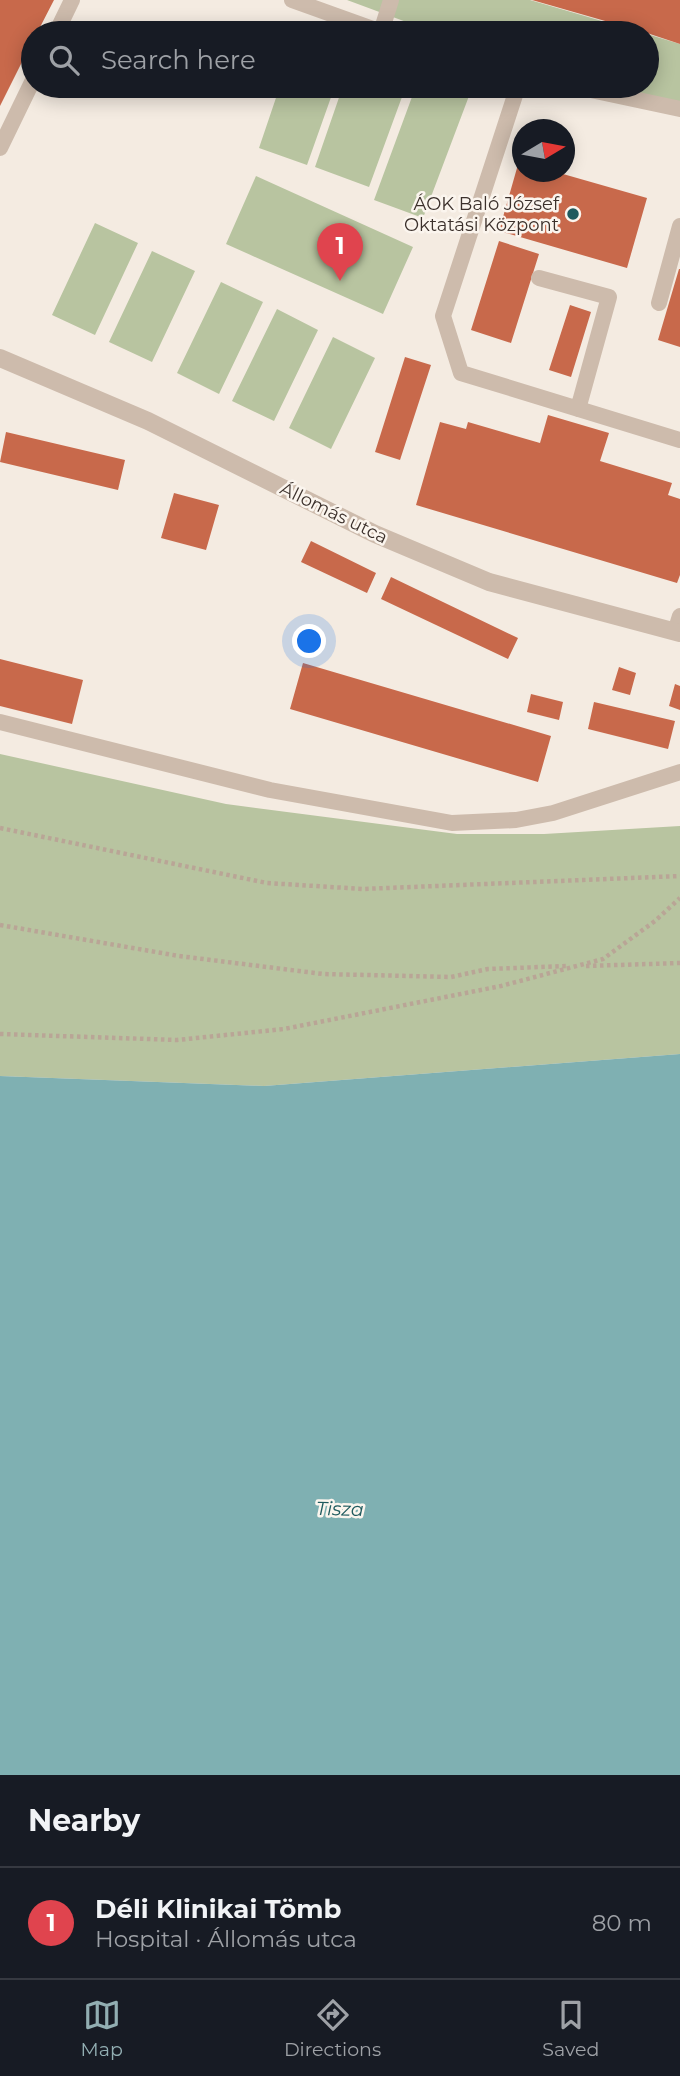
<!DOCTYPE html>
<html lang="en">
<head>
<meta charset="utf-8">
<style>
  :root { --surface:#171b24; --page:#20242c; --text:#f1f3f6; --muted:#9ea1a6; --line:#363941; --accent:#92aeb2 }
  body { margin:0; font-family:Montserrat,sans-serif; background:var(--page); color:var(--text) }
  .compass { position:absolute; left:512px; top:119px; width:63px; height:63px; border-radius:50%; background:var(--surface); box-shadow:0 4px 18px #0003; rotate:80deg }
  .you { position:absolute; left:310px; top:642px; width:24px; height:24px; margin:-18px; border:5px solid #fff; border-radius:50%; background:#1a73e8; box-shadow:0 0 0 10px #1a73e833 }
  .badge { display:grid; place-items:center; width:46px; height:46px; border-radius:50%; background:var(--accent); color:#fff; font-size:23px; font-weight:700 }
  .pin { position:absolute; translate:-50% -58px; filter:drop-shadow(0 2px 4px #0008) }
  .pin::after { content:''; position:absolute; top:37px; width:24px; height:21px; background:inherit; clip-path:polygon(0 0,100% 0,50% 100%) }
  .list { margin:0; padding:0; list-style:none }
  h2 { display:flex; justify-content:space-between; align-items:center; height:91px; margin:0; padding:0 28px; font-size:30px }
  h2 small { font-size:23px; font-weight:400; color:var(--muted) }
  .list li { display:grid; grid-template-columns:46px 1fr auto; gap:21px; align-items:center; box-sizing:border-box; height:112px; padding:0 28px; border-top:2px solid var(--line) }
  .list b { display:block; font-size:26px; white-space:nowrap }
  .list p { margin:0; font-size:23px; white-space:nowrap; color:var(--muted) }
  .list em { font-size:23px; font-style:normal; color:var(--muted) }
  .icon { flex:none; width:38px; height:38px; fill:none; stroke:currentColor; stroke-width:2; stroke-linecap:round; stroke-linejoin:round }
  .map { position:relative; flex:none; width:680px; height:1775px; overflow:hidden }
  .search { position:absolute; background:var(--surface); box-shadow:0 4px 18px #0003; left:21px; right:21px; top:21px; height:77px; display:flex; align-items:center; gap:18px; box-sizing:border-box; padding:0 24px; border-radius:38px; color:var(--muted); font-size:26px }
  .sheet { height:203px; background:var(--surface) }
  nav { display:flex; justify-content:space-around; align-items:center; box-sizing:border-box; height:98px; border-top:2px solid var(--line); background:var(--surface); font-size:19px; color:var(--muted) }
  nav a { display:grid; justify-items:center; gap:4px }
  nav .on { color:var(--accent) }
  .map>svg:first-child { display:block }
  .green { fill:#b8c4a0 }
  .water { fill:#7fb0b2 }
  .building { fill:#c8694b }
  .lines { fill:none; stroke-linecap:round; stroke-linejoin:round }
  .path { stroke:#b9a596; stroke-width:4.5; stroke-dasharray:3.5 3.5; stroke-linecap:butt }
  .lane { stroke:#cdbbac; stroke-width:16 }
  .street { stroke:#cdbbac; stroke-width:18 }
  .poi-dot { fill:#1f5a5e; stroke:#fbf5ee; stroke-width:2.5 }
  .labels { text-anchor:middle; dominant-baseline:central; stroke-width:5; stroke-linejoin:round; paint-order:stroke }
  .poi-label { font-size:18px; fill:#3b302b; stroke:#fbf5ee; text-anchor:end }
  .street-label { font-size:18px; fill:#3b302b; stroke:#fbf5ee }
  .water-label { font-size:19px; font-style:italic; fill:#1f5a5e; stroke:#fbf5ee }
</style>
</head>
<body>
<div class="map">
<svg width="680" height="1775" viewBox="0 0 680 1775">
  <rect width="100%" height="100%" fill="#f4ebe1"/>
  <path class="green" d="M 347,0 L 530,0 L 643,33 L 436,33 Z
    M 647,34 L 680,44 L 680,104 L 613,86 L 647,86 Z
    M 280,86 L 335,86 L 307,165 L 259,148 Z
    M 343,86 L 406,86 L 369,187 L 315,167 Z
    M 416,86 L 442,86 L 469,96 L 423,218 L 374,200 Z
    M 256,176 L 413,247 L 383,314 L 226,244 Z
    M 95,223 L 138,243 L 95,335 L 52,315 Z
    M 152,251 L 195,271 L 152,362 L 109,342 Z
    M 221,282 L 263,302 L 219,394 L 177,373 Z
    M 277,309 L 318,330 L 274,421 L 232,401 Z
    M 333,337 L 375,358 L 331,449 L 289,428 Z
    M 0,754 L 226,804 L 457,834 L 544,834 L 680,826 L 680,1054 L 264,1086 L 0,1076 Z"/>
  <path class="water" d="M 680,1054 L 680,1775 L 0,1775 L 0,1076 L 264,1086 Z"/>
  <path class="building" d="M 0,0 L 54,0 L 37,33 L 33,33 L 33,40 L 0,106 Z
    M 532,0 L 680,0 L 680,44 L 647,33 Z
    M 519,161 L 522,162 L 522,172 L 556,172 L 647,198 L 627,268 L 499,231 Z
    M 499,241 L 539,254 L 511,343 L 471,330 Z
    M 679,269 L 680,269 L 680,347 L 658,340 Z
    M 570,305 L 591,312 L 571,377 L 549,370 Z
    M 405,357 L 431,365 L 400,460 L 375,452 Z
    M 548,415 L 609,433 L 600,461 L 672,483 L 668,495 L 680,499 L 680,575 L 677,583 L 416,505 L 440,422 L 466,429 L 468,422 L 540,443 Z
    M 6,432 L 125,460 L 118,490 L 0,462 Z
    M 174,493 L 219,505 L 206,550 L 161,538 Z
    M 311,541 L 376,573 L 367,593 L 301,562 Z
    M 391,577 L 518,638 L 508,659 L 381,599 Z
    M 0,659 L 83,680 L 72,724 L 0,706 Z
    M 303,663 L 551,736 L 538,782 L 290,709 Z
    M 619,667 L 636,673 L 630,695 L 612,690 Z
    M 675,684 L 680,686 L 680,710 L 669,706 Z
    M 531,694 L 563,702 L 559,720 L 527,712 Z
    M 594,702 L 675,721 L 668,749 L 588,729 Z"/>
  <g class="lines">
    <path class="path" d="M 0,828 L 267,883 L 363,889 L 680,876
      M 0,925 L 179,956 L 323,974 L 451,977 L 488,969 L 567,966
      M 586,966 L 680,963
      M 0,1034 L 177,1040 L 284,1029 L 501,986 L 603,959 L 655,921 L 680,898"/>
    <path class="lane" d="M 292,0 L 384,33
      M 381,32 L 391,0
      M 56,33 L 72,0
      M 518,86 L 443,316 L 461,373 L 680,440
      M 572,86 L 680,109
      M 0,148 L 33,80
      M 539,278 L 609,297 L 578,409
      M 659,303 L 680,226
      M 675,632 L 680,616
      M 0,722 L 270,790 L 452,823 L 516,820 L 553,813 L 680,772"/>
    <path class="street" d="M 0,358 L 148,421 L 375,534 L 489,582 L 680,633"/>
  </g>
  <circle class="poi-dot" cx="573" cy="214" r="7"/>
  <g class="labels">
    <g class="poi-label">
      <text x="559" y="204">ÁOK Baló József<tspan x="559" dy="21">Oktatási Központ</tspan></text>
    </g>
    <g class="street-label">
      <text transform="translate(334 513) rotate(26)">Állomás utca</text>
    </g>
    <g class="water-label">
      <text transform="translate(340 1509) rotate(1)">Tisza</text>
    </g>
  </g>
</svg>
<svg class="compass" viewBox="-18 -18 36 36"><path d="M0-13l5 13h-10z" fill="#e53935"/><path d="M0 13l5-13h-10z" fill="#9ea1a6"/></svg>
<div class="you"></div>
<div class="pin badge" style="left:340px;top:281px;background:#e0444e">1</div>
<div class="search"><svg class="icon" aria-label="search" viewBox="0 0 24 24"><circle cx="10" cy="10" r="6"/><path d="M15 15l6 6"/></svg>Search here</div>
</div>
<section class="sheet">
<h2>Nearby<small></small></h2>
<ul class="list">
<li><span class="badge" style="background:#e0444e">1</span><div><b>Déli Klinikai Tömb</b><p>Hospital · Állomás utca</p></div><em>80 m</em></li>
</ul>
</section>
<nav>
<a class="on"><svg class="icon" aria-label="map" viewBox="0 0 24 24"><path d="M3 6l6-2 6 2 6-2v14l-6 2-6-2-6 2zM9 4v14M15 6v14"/></svg>Map</a>
<a><svg class="icon" aria-label="directions" viewBox="0 0 24 24"><path d="M12 3l9 9-9 9-9-9zM9 14v-3h6M13 9l2 2-2 2"/></svg>Directions</a>
<a><svg class="icon" aria-label="saved" viewBox="0 0 24 24"><path d="M7 4h10v16l-5-4-5 4z"/></svg>Saved</a>
</nav>
</body>
</html>
